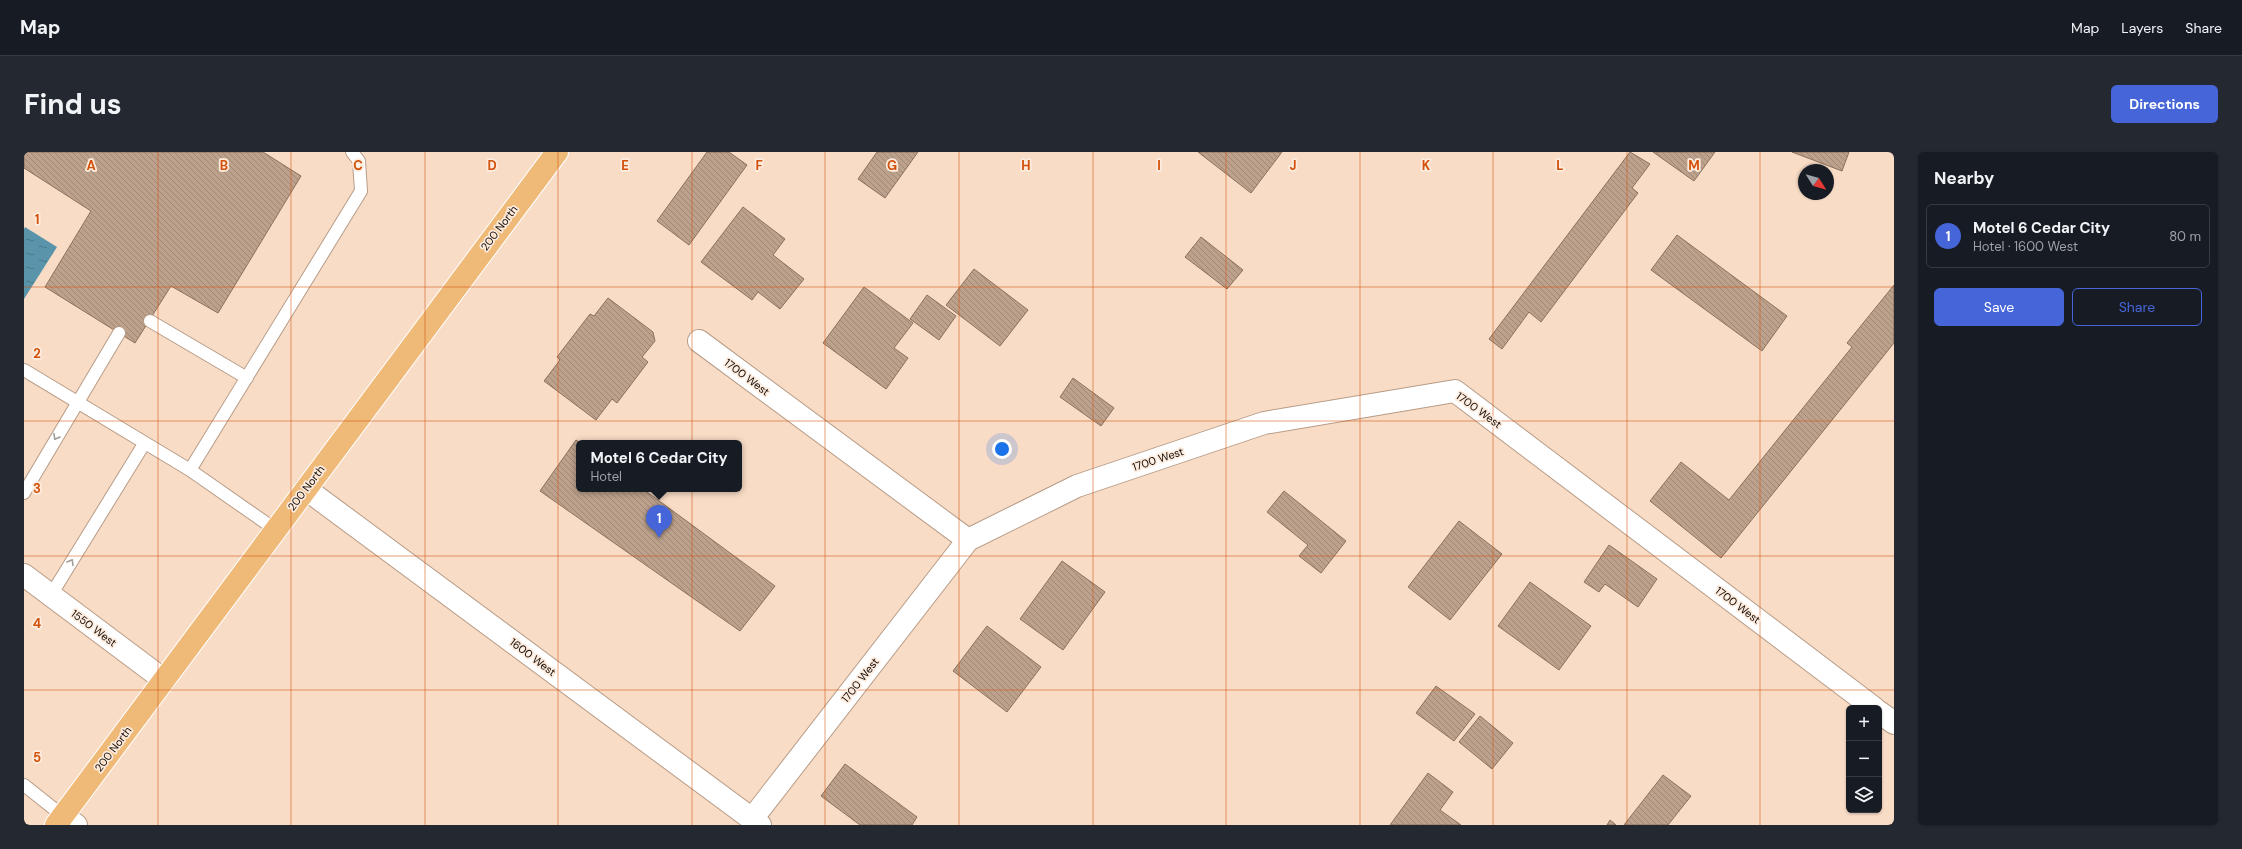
<!DOCTYPE html>
<html lang="en">
<head>
<meta charset="utf-8">
<style>
  :root { --surface:#171b24; --page:#242831; --text:#f1f3f6; --muted:#9ea1a6; --line:#363941; --accent:#4565d8 }
  body { margin:0; font-family:"DM Sans",sans-serif; background:var(--page); color:var(--text) }
  .controls { position:absolute; right:12px; bottom:12px; display:grid; overflow:hidden; border-radius:6px; box-shadow:0 1px 3px #0004 }
  .controls button { width:36px; height:36px; display:grid; place-items:center; padding:0; border:0; border-bottom:1px solid var(--line); background:var(--surface); color:var(--text); font:20px sans-serif }
  .compass { position:absolute; left:1774px; top:12px; width:36px; height:36px; border-radius:50%; background:var(--surface); box-shadow:0 1px 3px #0004; rotate:127deg }
  .you { position:absolute; left:978px; top:297px; width:14px; height:14px; margin:-10px; border:3px solid #fff; border-radius:50%; background:#1a73e8; box-shadow:0 0 0 6px #1a73e833 }
  .badge { display:grid; place-items:center; width:26px; height:26px; border-radius:50%; background:var(--accent); color:#fff; font-size:13px; font-weight:700 }
  .pin { position:absolute; translate:-50% -33px; filter:drop-shadow(0 1px 2px #0008) }
  .pin::after { content:''; position:absolute; top:21px; width:14px; height:12px; background:inherit; clip-path:polygon(0 0,100% 0,50% 100%) }
  .popup { position:absolute; left:552px; top:288px; width:166px; height:52px; box-sizing:border-box; display:grid; place-content:center; border-radius:6px; background:var(--surface); filter:drop-shadow(0 1px 3px #0005); font-size:13px; white-space:nowrap; color:var(--muted) }
  .popup b { font-size:15px; color:var(--text) }
  .popup::after { content:''; position:absolute; left:50%; top:100%; margin-left:-8px; border:8px solid transparent; border-top-color:var(--surface) }
  .list { margin:0; padding:0; list-style:none }
  h2 { display:flex; justify-content:space-between; align-items:center; height:52px; margin:0; padding:0 16px; font-size:17px }
  h2 small { font-size:13px; font-weight:400; color:var(--muted) }
  .list li { display:grid; grid-template-columns:26px 1fr auto; gap:12px; align-items:center; box-sizing:border-box; height:64px; margin:0 8px 8px; padding:0 8px; border:1px solid var(--line); border-radius:6px }
  .list b { display:block; font-size:15px; white-space:nowrap }
  .list p { margin:0; font-size:13px; white-space:nowrap; color:var(--muted) }
  .list em { font-size:13px; font-style:normal; color:var(--muted) }
  .actions { display:flex; gap:8px; padding:12px 16px }
  .actions a { flex:1; padding:9px 0; border:1px solid var(--accent); border-radius:6px; text-align:center; font-size:14px; color:var(--accent) }
  .actions .main { background:var(--accent); color:#fff }
  .icon { flex:none; width:22px; height:22px; fill:none; stroke:currentColor; stroke-width:2; stroke-linecap:round; stroke-linejoin:round }
  .map { position:relative; flex:none; width:1870px; height:673px; overflow:hidden; border-radius:6px }
  header { display:flex; align-items:center; gap:24px; box-sizing:border-box; height:56px; padding:0 20px; background:var(--surface); border-bottom:1px solid var(--line) }
  header strong { font-size:19px }
  nav { display:flex; gap:22px; margin-inline-start:auto; font-size:14px }
  .intro { display:flex; align-items:center; justify-content:space-between; box-sizing:border-box; height:96px; padding:0 24px }
  h1 { margin:0; font-size:28px }
  .button { padding:10px 18px; border-radius:6px; background:var(--accent); color:#fff; font-size:14px; font-weight:700 }
  main { display:flex; gap:24px; padding:0 24px }
  aside { flex:1; background:var(--surface); border-radius:6px; box-shadow:0 1px 3px #0004 }
  .map>svg:first-child { display:block }
  .water { fill:url(#water-ripples) }
  .building { fill:url(#building-back-hatch); stroke:#8b715d }
  .lines { fill:none; stroke-linecap:round; stroke-linejoin:round }
  .service-casing { stroke:#b79c87; stroke-width:14 }
  .minor-casing { stroke:#b79c87; stroke-width:24 }
  .primary-casing { stroke:#fff; stroke-width:24 }
  .service { stroke:#fff; stroke-width:12 }
  .minor { stroke:#fff; stroke-width:22 }
  .primary { stroke:#efb978; stroke-width:22 }
  .oneway { stroke:#a09d9a }
  .grid { fill:none; stroke:#d3510b; stroke-width:1; stroke-opacity:0.55 }
  .labels { text-anchor:middle; dominant-baseline:central; stroke-width:3.5; stroke-linejoin:round; paint-order:stroke }
  .street-label { font-size:11px; fill:#120903; stroke:#fdecde }
  .grid-label { font-size:13px; text-anchor:middle; font-weight:bold; fill:#d3510b; stroke:#fdecde; stroke-width:3.5; stroke-linejoin:round; paint-order:stroke }
</style>
</head>
<body>
<header>
<strong>Map</strong>
<nav><a>Map</a><a>Layers</a><a>Share</a></nav>
</header>
<div class="intro"><h1>Find us</h1><a class="button">Directions</a></div>
<main>
<div class="map">
<svg width="1870" height="673" viewBox="0 0 1870 673">
  <defs>
    <pattern id="water-ripples" width="26" height="14" patternUnits="userSpaceOnUse"><rect width="26" height="14" fill="#5994ab"/><path d="M2 4q2-2 4 0t4 0M15 11q2-2 4 0t4 0" fill="none" stroke="#487789"/></pattern>
    <pattern id="building-back-hatch" width="6" height="6" patternUnits="userSpaceOnUse"><rect width="6" height="6" fill="#bca18c"/><path d="M-1 5l2 2M0 0l6 6M5-1l2 2" fill="none" stroke="#a18977"/></pattern>
  </defs>
  <rect width="100%" height="100%" fill="#f9dcc6"/>
  <path class="water" d="M 1,75 L 33,95 L 0,147 L 0,77 Z"/>
  <path class="building" d="M 0,0 L 239,0 L 277,24 L 194,161 L 147,134 L 111,191 L 21,135 L 67,59 L 0,16 Z
    M 683,0 L 705,0 L 723,13 L 665,93 L 633,69 Z
    M 853,0 L 894,0 L 861,46 L 834,27 Z
    M 1174,0 L 1258,0 L 1227,41 Z
    M 1606,0 L 1626,12 L 1608,36 L 1614,41 L 1517,170 L 1505,160 L 1478,197 L 1465,187 Z
    M 1629,0 L 1691,0 L 1670,29 Z
    M 1768,0 L 1825,0 L 1818,19 Z
    M 719,55 L 761,87 L 749,103 L 780,127 L 756,157 L 734,140 L 728,148 L 677,110 Z
    M 1653,83 L 1763,164 L 1738,199 L 1627,118 Z
    M 1177,85 L 1219,118 L 1203,137 L 1161,105 Z
    M 950,117 L 1004,158 L 976,194 L 922,153 Z
    M 1870,133 L 1870,191 L 1697,406 L 1626,349 L 1657,310 L 1705,348 L 1828,195 L 1823,191 Z
    M 840,135 L 889,171 L 870,196 L 884,206 L 862,237 L 799,191 Z
    M 903,143 L 932,164 L 915,188 L 886,167 Z
    M 584,146 L 629,180 L 631,189 L 618,205 L 624,210 L 593,251 L 588,247 L 572,268 L 520,229 L 536,208 L 533,205 L 566,162 L 570,164 Z
    M 1049,226 L 1090,256 L 1077,274 L 1036,245 Z
    M 552,288 L 557,291 L 555,291 L 555,337 L 619,337 L 751,434 L 716,479 L 516,339 Z
    M 1260,339 L 1322,389 L 1297,421 L 1275,404 L 1284,393 L 1243,360 Z
    M 1435,369 L 1478,402 L 1426,468 L 1384,435 Z
    M 1585,393 L 1633,427 L 1614,455 L 1581,432 L 1575,440 L 1560,430 Z
    M 1038,409 L 1081,440 L 1039,498 L 996,467 Z
    M 1506,430 L 1567,474 L 1535,518 L 1474,474 Z
    M 963,474 L 1017,515 L 983,560 L 929,519 Z
    M 1412,534 L 1451,562 L 1430,589 L 1392,561 Z
    M 1456,564 L 1489,591 L 1468,617 L 1435,590 Z
    M 821,612 L 893,665 L 888,673 L 836,673 L 797,644 Z
    M 1404,621 L 1429,640 L 1416,658 L 1437,673 L 1366,673 Z
    M 1639,623 L 1667,644 L 1644,673 L 1600,673 Z
    M 1586,668 L 1592,673 L 1583,673 Z"/>
  <g class="lines">
    <g class="service-casing">
      <path id="service" d="M 126,169 L 223,226
        M 0,218 L 166,318 L 252,378
        M 166,318 L 337,39 L 335,9 L 328,0
        M 0,341 L 95,181
        M 27,443 L 120,292
        M 0,633 L 39,664"/>
    </g>
    <g class="minor-casing">
      <path id="minor" d="M 675,189 L 944,388
        M 282,337 L 736,673
        M 0,423 L 140,528
        M 1855,560 L 1870,571
        M 39,664 L 52,673
        M 728,667 L 944,388 L 1053,334 L 1240,271 L 1431,239 L 1850,556"/>
    </g>
    <g class="primary-casing">
      <path id="primary" d="M 32,673 L 533,0"/>
    </g>
    <use href="#service" class="service"/>
    <use href="#minor" class="minor"/>
    <use href="#primary" class="primary"/>
  </g>
  <defs><path id="oneway-chevron" d="M-2-3.5L2.5 0L-2 3.5" fill="none" stroke-width="1.6" stroke-linecap="round" stroke-linejoin="round"/></defs>
  <g class="oneway">
    <use href="#oneway-chevron" transform="translate(32 285) rotate(120)"/>
    <use href="#oneway-chevron" transform="translate(47 410) rotate(-59)"/>
  </g>
  <path class="grid" d="M 134,0 L 134,673M 267,0 L 267,673M 401,0 L 401,673M 534,0 L 534,673M 668,0 L 668,673M 801,0 L 801,673M 935,0 L 935,673M 1069,0 L 1069,673M 1202,0 L 1202,673M 1336,0 L 1336,673M 1469,0 L 1469,673M 1603,0 L 1603,673M 1736,0 L 1736,673M 0,135 L 1870,135M 0,269 L 1870,269M 0,404 L 1870,404M 0,538 L 1870,538"/>
  <g class="labels">
    <g class="street-label">
      <text transform="translate(475 76) rotate(-53)">200 North</text>
      <text transform="translate(723 225) rotate(37)">1700 West</text>
      <text transform="translate(1455 258) rotate(36)">1700 West</text>
      <text transform="translate(1134 307) rotate(-18)">1700 West</text>
      <text transform="translate(282 336) rotate(-53)">200 North</text>
      <text transform="translate(1714 453) rotate(37)">1700 West</text>
      <text transform="translate(70 476) rotate(37)">1550 West</text>
      <text transform="translate(509 505) rotate(37)">1600 West</text>
      <text transform="translate(836 528) rotate(-52)">1700 West</text>
      <text transform="translate(89 597) rotate(-53)">200 North</text>
    </g>
  </g>
  <g class="grid-label">
    <text x="67" y="18">A</text>
    <text x="200" y="18">B</text>
    <text x="334" y="18">C</text>
    <text x="468" y="18">D</text>
    <text x="601" y="18">E</text>
    <text x="735" y="18">F</text>
    <text x="868" y="18">G</text>
    <text x="1002" y="18">H</text>
    <text x="1135" y="18">I</text>
    <text x="1269" y="18">J</text>
    <text x="1402" y="18">K</text>
    <text x="1536" y="18">L</text>
    <text x="1670" y="18">M</text>
    <text x="13" y="72">1</text>
    <text x="13" y="206">2</text>
    <text x="13" y="341">3</text>
    <text x="13" y="476">4</text>
    <text x="13" y="610">5</text>
  </g>
</svg>
<div class="controls">
<button>+</button>
<button>−</button>
<button><svg class="icon" aria-label="layers" viewBox="0 0 24 24"><path d="M12 4l9 5-9 5-9-5zM3 14l9 5 9-5"/></svg></button>
</div>
<svg class="compass" viewBox="-18 -18 36 36"><path d="M0-13l5 13h-10z" fill="#e53935"/><path d="M0 13l5-13h-10z" fill="#9ea1a6"/></svg>
<div class="you"></div>
<div class="pin badge" style="left:635px;top:386px">1</div>
<div class="popup"><b>Motel 6 Cedar City</b>Hotel</div>
</div>
<aside>
<h2>Nearby<small></small></h2>
<ul class="list">
<li><span class="badge">1</span><div><b>Motel 6 Cedar City</b><p>Hotel · 1600 West</p></div><em>80 m</em></li>
</ul>
<div class="actions"><a class="main">Save</a><a>Share</a></div>
</aside>
</main>
</body>
</html>
